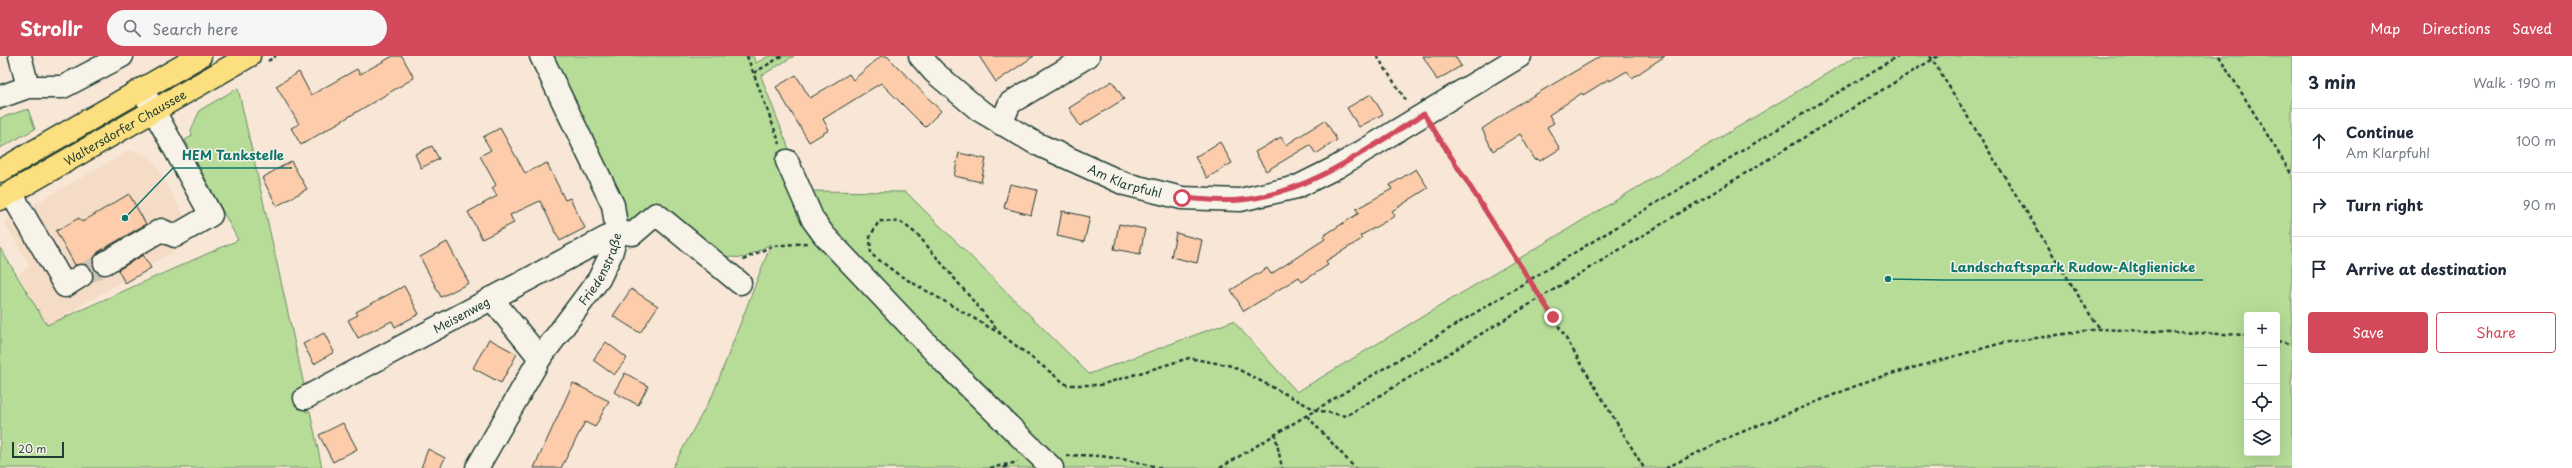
<!DOCTYPE html>
<html lang="en">
<head>
<meta charset="utf-8">
<style>
  :root { --surface:#fff; --page:#f6f6f7; --text:#1f2937; --muted:#747a83; --line:#e0e1e3; --accent:#d1495b }
  body { margin:0; font-family:"Playpen Sans",sans-serif; background:var(--page); color:var(--text) }
  .controls { position:absolute; right:12px; bottom:12px; display:grid; overflow:hidden; border-radius:4px; box-shadow:0 4px 16px #0002 }
  .controls button { width:36px; height:36px; display:grid; place-items:center; padding:0; border:0; border-bottom:1px solid var(--line); background:var(--surface); color:var(--text); font:20px sans-serif }
  .scale { position:absolute; left:12px; bottom:10px; width:52px; box-sizing:border-box; padding-left:4px; border:2px solid #1f3d34; border-top:0; font-size:11px; line-height:14px; white-space:nowrap; color:#1f3d34; -webkit-text-stroke:3px #f7f3e8; paint-order:stroke }
  .stop { position:absolute; width:12px; height:12px; margin:-9px; border:3px solid #d1495b; border-radius:50%; background:#fff }
  .stop.end { background:#d1495b; border-color:#fff; box-shadow:0 1px 4px #0008 }
  .list { margin:0; padding:0; list-style:none }
  h2 { display:flex; justify-content:space-between; align-items:center; height:52px; margin:0; padding:0 16px; font-size:17px }
  h2 small { font-size:13px; font-weight:400; color:var(--muted) }
  .list li { display:grid; grid-template-columns:26px 1fr auto; gap:12px; align-items:center; box-sizing:border-box; height:64px; padding:0 16px; border-top:1px solid var(--line) }
  .list b { display:block; font-size:15px; white-space:nowrap }
  .list p { margin:0; font-size:13px; white-space:nowrap; color:var(--muted) }
  .list em { font-size:13px; font-style:normal; color:var(--muted) }
  .actions { display:flex; gap:8px; padding:12px 16px }
  .actions a { flex:1; padding:9px 0; border:1px solid var(--accent); border-radius:4px; text-align:center; font-size:14px; color:var(--accent) }
  .actions .main { background:var(--accent); color:#fff }
  .icon { flex:none; width:22px; height:22px; fill:none; stroke:currentColor; stroke-width:2; stroke-linecap:round; stroke-linejoin:round }
  .map { position:relative; flex:none; width:2292px; height:412px; overflow:hidden }
  header { display:flex; align-items:center; gap:24px; box-sizing:border-box; height:56px; padding:0 20px; background:var(--accent); color:#fff }
  header strong { font-size:19px }
  nav { display:flex; gap:22px; margin-inline-start:auto; font-size:14px }
  .search { width:280px; height:36px; background:var(--page); display:flex; align-items:center; gap:10px; box-sizing:border-box; padding:0 14px; border-radius:22px; color:var(--muted); font-size:15px }
  main { display:flex }
  aside { flex:1; background:var(--surface) }
  .map>svg:first-child { display:block }
  .built { fill:#f5dcc6 }
  .green { fill:#b6dc97; stroke:#6a8c66; fill-rule:evenodd }
  .building { fill:#fcccab; stroke:#1f3d34 }
  .lines { fill:none; stroke-linecap:round; stroke-linejoin:round }
  .minor-tunnel { stroke:#cdc5b6; stroke-width:22; stroke-dasharray:22 11; stroke-linecap:butt }
  .minor-casing { stroke:#1f3d34; stroke-width:25 }
  .major-casing { stroke:#1f3d34; stroke-width:25 }
  .path { stroke:#1f3d34; stroke-width:2.5; stroke-dasharray:4 3; stroke-linecap:butt }
  .minor { stroke:#f7f3e8; stroke-width:22 }
  .major { stroke:#fce080; stroke-width:22 }
  .route { stroke:#d1495b; stroke-width:5 }
  .labels { text-anchor:middle; dominant-baseline:central; stroke-width:3; stroke-linejoin:round; paint-order:stroke }
  .street-label { font-size:12px; fill:#1f3d34; stroke:#f7f3e8 }
  .leader { fill:none; stroke:#0f766e; stroke-width:1.5 }
  .callout-dot { fill:#0f766e; stroke:#f7f3e8; stroke-width:1.5 }
  .callout-label { font-size:13px; text-anchor:middle; font-weight:bold; fill:#0f766e; stroke:#f7f3e8; stroke-width:3; stroke-linejoin:round; paint-order:stroke }
</style>
</head>
<body>
<header>
<strong>Strollr</strong>
<div class="search"><svg class="icon" aria-label="search" viewBox="0 0 24 24"><circle cx="10" cy="10" r="6"/><path d="M15 15l6 6"/></svg>Search here</div>
<nav><a>Map</a><a>Directions</a><a>Saved</a></nav>
</header>
<main>
<div class="map">
<svg width="2292" height="412" viewBox="0 0 2292 412">
  <rect width="100%" height="100%" fill="#f8e7d6"/>
  <filter id="ink" filterUnits="userSpaceOnUse"><feTurbulence type="fractalNoise" baseFrequency=".025" numOctaves="2"/><feDisplacementMap in="SourceGraphic" scale="8" xChannelSelector="R" yChannelSelector="G"/><feConvolveMatrix kernelMatrix="1 2 1 2 8 2 1 2 1" color-interpolation-filters="sRGB"/></filter>
  <g filter="url(#ink)">
    <path class="built" d="M 130,94 L 151,101 L 197,182 L 47,269 L 18,218 L 30,210 L 4,165 Z"/>
    <path class="green" d="M 551,0 L 753,0 L 756,7 L 769,0 L 794,0 L 761,20 L 805,135 L 906,136 L 1089,318 L 1233,265 L 1297,336 L 1856,0 L 2292,0 L 2292,412 L 672,412 L 713,338 L 771,188 L 744,202 L 716,200 L 658,151 L 629,167 L 623,160 ZM 2247,259 L 2277,259 L 2277,397 L 2247,397 Z
      M 238,32 L 304,329 L 299,332 L 306,356 L 310,355 L 322,412 L 0,412 L 0,192 L 47,269 L 238,184 L 185,84 L 192,80 L 191,74 L 200,54 Z
      M 28,53 L 35,73 L 0,92 L 0,62 Z"/>
    <path class="building" d="M 393,0 L 402,0 L 414,22 L 301,89 L 291,72 L 299,68 L 276,30 L 299,16 L 311,39 L 357,13 L 360,18 Z
      M 881,0 L 887,0 L 941,55 L 925,71 L 881,27 L 823,63 L 829,74 L 809,86 L 776,31 L 796,19 L 810,42 L 849,18 L 853,24 Z
      M 979,0 L 1034,0 L 996,26 Z
      M 1423,0 L 1455,0 L 1461,10 L 1437,24 Z
      M 1601,0 L 1665,0 L 1632,22 L 1627,15 L 1610,25 L 1609,23 L 1583,39 L 1582,37 L 1549,59 L 1554,67 L 1547,71 L 1560,93 L 1540,105 L 1538,103 L 1535,104 L 1520,78 L 1493,95 L 1482,73 L 1514,51 Z
      M 1112,25 L 1124,43 L 1080,70 L 1069,52 Z
      M 1371,38 L 1383,58 L 1359,71 L 1347,52 Z
      M 1325,64 L 1337,84 L 1316,98 L 1310,89 L 1266,115 L 1255,96 L 1281,81 L 1286,89 Z
      M 500,72 L 525,117 L 547,107 L 565,144 L 570,142 L 585,172 L 560,185 L 540,145 L 510,159 L 514,167 L 482,183 L 468,156 L 497,140 L 492,132 L 496,129 L 480,100 L 491,94 L 483,81 Z
      M 1220,86 L 1232,107 L 1207,122 L 1195,101 Z
      M 432,90 L 439,103 L 421,112 L 415,98 Z
      M 959,97 L 986,103 L 981,126 L 954,120 Z
      M 291,105 L 307,133 L 277,150 L 262,122 Z
      M 1416,113 L 1428,132 L 1392,155 L 1395,160 L 1360,180 L 1362,183 L 1326,205 L 1328,209 L 1302,226 L 1299,221 L 1244,255 L 1231,234 L 1267,212 L 1271,218 L 1325,183 L 1323,180 L 1359,157 L 1356,153 L 1392,133 L 1390,129 Z
      M 1010,128 L 1037,134 L 1031,159 L 1004,152 Z
      M 129,138 L 146,168 L 98,196 L 93,207 L 97,216 L 93,218 L 86,209 L 75,209 L 56,175 L 79,162 L 82,166 Z
      M 1062,155 L 1090,161 L 1084,186 L 1057,180 Z
      M 1119,168 L 1145,173 L 1140,198 L 1114,193 Z
      M 1176,177 L 1202,184 L 1197,207 L 1171,201 Z
      M 447,186 L 469,227 L 441,241 L 420,201 Z
      M 143,199 L 151,212 L 125,227 L 118,214 Z
      M 404,230 L 419,258 L 395,271 L 392,265 L 358,282 L 348,264 L 358,259 L 356,256 Z
      M 631,233 L 658,250 L 640,277 L 613,260 Z
      M 324,277 L 334,296 L 314,308 L 303,288 Z
      M 489,283 L 517,298 L 501,327 L 473,312 Z
      M 606,286 L 627,302 L 614,319 L 593,304 Z
      M 625,317 L 648,330 L 638,349 L 614,336 Z
      M 573,327 L 609,345 L 595,371 L 585,366 L 561,412 L 534,412 Z
      M 343,367 L 357,393 L 333,406 L 319,379 Z
      M 428,393 L 445,402 L 440,412 L 421,412 Z"/>
    <g class="lines">
      <path class="minor-tunnel" d="M 81,220 L 105,207"/>
      <g class="minor-casing">
        <g id="minor">
          <path d="M 20,0 L 28,31"/>
          <path id="s1" d="M 920,0 L 934,16 L 979,54 L 1035,87 L 1125,128 L 1182,142 L 1240,144 L 1297,131 L 1337,111 L 1520,0"/>
          <path d="M 0,41 L 28,31 L 63,31 L 122,0"/>
          <path d="M 1001,68 L 1010,47 L 1088,0"/>
          <path d="M 787,105 L 813,164 L 824,179 L 946,308 L 1052,412"/>
          <path d="M 11,137 L 65,230 L 81,220"/>
          <path d="M 105,207 L 161,174 L 175,180 L 211,159 L 142,33"/>
          <path d="M 491,242 L 540,302"/>
          <path id="s2" d="M 305,342 L 617,176 L 633,178 L 656,158 L 740,227"/>
          <path id="s3" d="M 477,412 L 540,302 L 599,223 L 611,198 L 617,176 L 613,149 L 541,0"/>
        </g>
      </g>
      <g class="major-casing">
        <g id="major">
          <path d="M 0,115 L 200,0"/>
          <path id="s4" d="M 0,143 L 249,0"/>
        </g>
      </g>
      <path class="path" d="M 747,0 L 780,88
        M 1377,0 L 1407,46
        M 1930,0 L 2099,273
        M 2219,0 L 2292,119
        M 268,5 L 276,0
        M 754,17 L 782,0
        M 1434,75 L 1553,261 L 1644,412
        M 743,204 L 772,190 L 807,187
        M 1001,278 L 918,179 L 901,166 L 879,165 L 870,181 L 871,198 L 899,219 L 1001,278 L 1067,329 L 1100,329 L 1189,302 L 1232,310 L 1316,354 L 1346,360 L 1938,0
        M 2277,285 L 2292,288
        M 1307,360 L 1355,412
        M 1275,377 L 1282,412
        M 1067,400 C 1098,397 1130,404 1161,412
        M 990,412 L 1018,406
        M 1004,412 L 1009,408
        M 1220,412 L 1898,0
        M 1666,412 L 1732,380 L 1873,323 L 2002,287 L 2099,273 L 2247,279"/>
      <use href="#minor" class="minor"/>
      <use href="#major" class="major"/>
    </g>
  </g>
  <g class="lines" filter="url(#ink)">
    <path class="route" d="M 1182,142 C 1201,143 1221,146 1240,144 C 1308,138 1367,93 1424,58 L 1553,261"/>
  </g>
  <g class="labels">
    <g class="street-label">
      <text stroke="none"><textPath href="#s4" startOffset="144">Waltersdorfer Chaussee</textPath></text>
      <text stroke="none"><textPath href="#s1" startOffset="243">Am Klarpfuhl</textPath></text>
      <text stroke="none"><textPath href="#s3" startOffset="235">Friedenstraße</textPath></text>
      <text stroke="none"><textPath href="#s2" startOffset="177">Meisenweg</textPath></text>
    </g>
  </g>
  <path class="leader" d="M125 162L173 112H292M1888 223L1943 224H2203"/>
  <g class="callout-dot">
    <circle cx="125" cy="162" r="4"/>
    <circle cx="1888" cy="223" r="4"/>
  </g>
  <g class="callout-label">
    <text x="233" y="104">HEM Tankstelle</text>
    <text x="2073" y="216">Landschaftspark Rudow-Altglienicke</text>
  </g>
</svg>
<div class="controls">
<button>+</button>
<button>−</button>
<button><svg class="icon" aria-label="locate" viewBox="0 0 24 24"><circle cx="12" cy="12" r="6"/><path d="M12 2v4M12 18v4M2 12h4M18 12h4"/></svg></button>
<button><svg class="icon" aria-label="layers" viewBox="0 0 24 24"><path d="M12 4l9 5-9 5-9-5zM3 14l9 5 9-5"/></svg></button>
</div>
<div class="scale">20 m</div>
<div class="stop" style="left:1182px;top:142px"></div>
<div class="stop end" style="left:1553px;top:261px"></div>
</div>
<aside>
<h2>3 min<small>Walk · 190 m</small></h2>
<ul class="list">
<li><svg class="icon" aria-label="ahead" viewBox="0 0 24 24"><path d="M12 20V5M6 11l6-6 6 6"/></svg><div><b>Continue</b><p>Am Klarpfuhl</p></div><em>100 m</em></li>
<li><svg class="icon" aria-label="right" viewBox="0 0 24 24"><path d="M7 20v-9h11M14 6l5 5-5 5"/></svg><div><b>Turn right</b></div><em>90 m</em></li>
<li><svg class="icon" aria-label="arrive" viewBox="0 0 24 24"><path d="M6 21V4h12l-3 4 3 4H6"/></svg><div><b>Arrive at destination</b></div></li>
</ul>
<div class="actions"><a class="main">Save</a><a>Share</a></div>
</aside>
</main>
</body>
</html>
